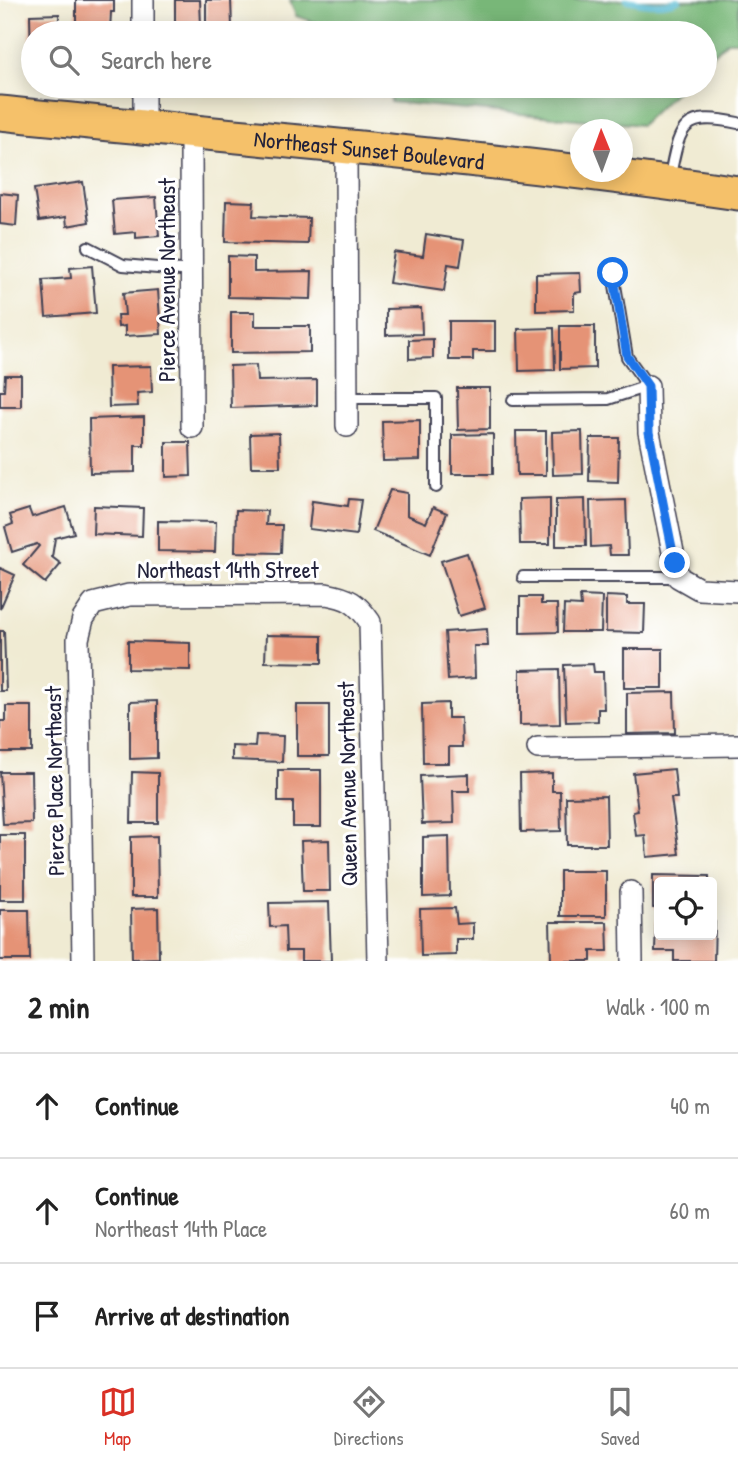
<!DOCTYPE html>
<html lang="en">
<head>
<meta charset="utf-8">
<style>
  :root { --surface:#fff; --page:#f6f6f6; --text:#222; --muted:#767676; --line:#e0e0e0; --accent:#d93025 }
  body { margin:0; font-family:"Patrick Hand",sans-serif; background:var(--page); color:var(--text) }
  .controls { position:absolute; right:21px; bottom:21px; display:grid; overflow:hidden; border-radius:7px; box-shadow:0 4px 18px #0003 }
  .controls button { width:63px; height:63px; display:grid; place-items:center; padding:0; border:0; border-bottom:2px solid var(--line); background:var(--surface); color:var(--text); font:35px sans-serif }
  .compass { position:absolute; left:570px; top:119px; width:63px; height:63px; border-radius:50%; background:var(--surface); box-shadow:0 4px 18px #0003; rotate:359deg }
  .stop { position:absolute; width:21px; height:21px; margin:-16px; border:5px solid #1a73e8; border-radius:50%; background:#fff }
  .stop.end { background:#1a73e8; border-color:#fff; box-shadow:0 2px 7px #0008 }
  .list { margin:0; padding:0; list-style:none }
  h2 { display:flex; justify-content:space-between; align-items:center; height:91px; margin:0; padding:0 28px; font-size:30px }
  h2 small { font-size:23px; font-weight:400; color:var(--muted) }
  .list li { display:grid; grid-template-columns:46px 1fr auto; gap:21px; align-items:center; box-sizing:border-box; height:105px; padding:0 28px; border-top:2px solid var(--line) }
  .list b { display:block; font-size:26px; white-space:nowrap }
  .list p { margin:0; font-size:23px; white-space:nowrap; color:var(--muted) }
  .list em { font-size:23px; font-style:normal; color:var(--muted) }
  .icon { flex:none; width:38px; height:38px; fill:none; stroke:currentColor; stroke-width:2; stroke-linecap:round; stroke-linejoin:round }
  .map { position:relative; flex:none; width:738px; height:961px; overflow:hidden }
  .search { position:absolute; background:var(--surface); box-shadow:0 4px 18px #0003; left:21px; right:21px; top:21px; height:77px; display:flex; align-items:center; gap:18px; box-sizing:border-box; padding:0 24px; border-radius:38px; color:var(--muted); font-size:26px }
  .sheet { height:406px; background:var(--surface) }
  nav { display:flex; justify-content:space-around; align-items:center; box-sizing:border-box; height:98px; border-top:2px solid var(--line); background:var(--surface); font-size:19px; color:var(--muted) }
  nav a { display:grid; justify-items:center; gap:4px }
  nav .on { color:var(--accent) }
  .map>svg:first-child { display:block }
  .forest { fill:#78b778; stroke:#4d6c5a; stroke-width:2 }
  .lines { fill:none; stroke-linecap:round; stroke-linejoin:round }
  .stream { stroke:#52b8d0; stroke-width:6 }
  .building { fill:#e59376 }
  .lane-casing { stroke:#414052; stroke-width:14 }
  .street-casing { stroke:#414052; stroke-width:24 }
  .primary-casing { stroke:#414052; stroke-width:37 }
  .lane { stroke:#fff; stroke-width:10 }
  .street { stroke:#fff; stroke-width:21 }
  .primary { stroke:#f5c16b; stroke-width:33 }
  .route { stroke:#1a73e8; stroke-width:9 }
  .labels { text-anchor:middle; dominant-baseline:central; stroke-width:6; stroke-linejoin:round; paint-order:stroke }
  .street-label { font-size:23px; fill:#22223b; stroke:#fff }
</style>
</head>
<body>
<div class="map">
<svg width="738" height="961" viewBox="0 0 738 961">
  <rect width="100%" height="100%" fill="#fff"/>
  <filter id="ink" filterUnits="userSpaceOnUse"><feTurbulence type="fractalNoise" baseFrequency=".0143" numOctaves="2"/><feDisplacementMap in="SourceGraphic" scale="14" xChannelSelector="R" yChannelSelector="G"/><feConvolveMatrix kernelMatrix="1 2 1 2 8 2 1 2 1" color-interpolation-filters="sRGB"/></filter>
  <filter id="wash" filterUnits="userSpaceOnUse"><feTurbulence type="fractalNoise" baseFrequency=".00686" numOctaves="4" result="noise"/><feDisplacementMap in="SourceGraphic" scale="28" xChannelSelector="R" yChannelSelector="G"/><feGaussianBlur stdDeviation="1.57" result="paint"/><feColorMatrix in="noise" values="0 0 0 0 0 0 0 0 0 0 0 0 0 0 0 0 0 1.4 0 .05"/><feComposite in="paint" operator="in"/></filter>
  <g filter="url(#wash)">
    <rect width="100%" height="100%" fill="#f0ebd3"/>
    <path class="forest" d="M 290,0 L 738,0 L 738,41 L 727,41 L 705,63 L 705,33 L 346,33 L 296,16 Z
      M 390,86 L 681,86 L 641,125 L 391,102 Z"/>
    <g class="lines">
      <path class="stream" d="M 627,0 C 643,4 663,7 678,0"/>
    </g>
    <g id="blocks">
      <path class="building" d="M 76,0 L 114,0 L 114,12 L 111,12 L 110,31 L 76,31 Z
        M 175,0 L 200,0 L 201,27 L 175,28 Z
        M 206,0 L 231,0 L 232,27 L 206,28 Z
        M 59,14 L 60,33 L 33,33 L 33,59 L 31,59 L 30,15 Z
        M 294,86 L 318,86 L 318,91 L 294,90 Z
        M 83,182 L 89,222 L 67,226 L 66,217 L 39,221 L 34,189 Z
        M 0,193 L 18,195 L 16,226 L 0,224 Z
        M 156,197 L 159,236 L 136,238 L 136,232 L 115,234 L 112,200 Z
        M 226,201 L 254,202 L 253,216 L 309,218 L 308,244 L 225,242 Z
        M 426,234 L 464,240 L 460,266 L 448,264 L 444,291 L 389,283 L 394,252 L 423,256 Z
        M 228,256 L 254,257 L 254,272 L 312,271 L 311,299 L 228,297 Z
        M 92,266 L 96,313 L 46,317 L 43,280 L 71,278 L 70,268 Z
        M 580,273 L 581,292 L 574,293 L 574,310 L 536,311 L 536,274 Z
        M 158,290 L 161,334 L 125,336 L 125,326 L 118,327 L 117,315 L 125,315 L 123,293 Z
        M 421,308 L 422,334 L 386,335 L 386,309 Z
        M 231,312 L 255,312 L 255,326 L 310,326 L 310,352 L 231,353 Z
        M 449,321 L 495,321 L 495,351 L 473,351 L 473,360 L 449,360 Z
        M 560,326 L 595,326 L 595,368 L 560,369 Z
        M 554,328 L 555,370 L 519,371 L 518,329 Z
        M 433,339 L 433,358 L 409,359 L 409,340 Z
        M 256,365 L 257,381 L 317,380 L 317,405 L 231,408 L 230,366 Z
        M 151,366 L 152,392 L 137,393 L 138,406 L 109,407 L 108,367 Z
        M 5,375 L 21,375 L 21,407 L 0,407 L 0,391 L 4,391 Z
        M 457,388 L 490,388 L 490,429 L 458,430 Z
        M 144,417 L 144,445 L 135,445 L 135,472 L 90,473 L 89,419 Z
        M 420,420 L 420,460 L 383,461 L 382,421 Z
        M 516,431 L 546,431 L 546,475 L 517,475 Z
        M 582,431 L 583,474 L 553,475 L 552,432 Z
        M 279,433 L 280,467 L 251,467 L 250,434 Z
        M 493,434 L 493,474 L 452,474 L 452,435 Z
        M 590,438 L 619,438 L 618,482 L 589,481 Z
        M 166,442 L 190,442 L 191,476 L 166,477 Z
        M 390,490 L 407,493 L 407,515 L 426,523 L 433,507 L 447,513 L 430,555 L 373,531 Z
        M 550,498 L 550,544 L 520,544 L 519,499 Z
        M 349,499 L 361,500 L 356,535 L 309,529 L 312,501 L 348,506 Z
        M 585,499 L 586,546 L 556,546 L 556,500 Z
        M 626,500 L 628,555 L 610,555 L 609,546 L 591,547 L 590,501 Z
        M 94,506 L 143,508 L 142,536 L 93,534 Z
        M 66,507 L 74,533 L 55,538 L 52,557 L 61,564 L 45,583 L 23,565 L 39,546 L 37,544 L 12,552 L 5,527 L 13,524 L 10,515 L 29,509 L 32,517 Z
        M 236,510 L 267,511 L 266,525 L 282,525 L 281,553 L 235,552 Z
        M 158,521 L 216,522 L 215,552 L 158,551 Z
        M 467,553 L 485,608 L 459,616 L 441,561 Z
        M 0,568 L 15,575 L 0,609 Z
        M 580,596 L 602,597 L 601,632 L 563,632 L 564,605 L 581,606 Z
        M 606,596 L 627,597 L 627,604 L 645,604 L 644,633 L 606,632 Z
        M 520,597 L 541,597 L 541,604 L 557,604 L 558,632 L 520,633 Z
        M 487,629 L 488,646 L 474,646 L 475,678 L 448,680 L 445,632 Z
        M 0,631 L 4,631 L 6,691 L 0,691 Z
        M 266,635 L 322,636 L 322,663 L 265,662 Z
        M 128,641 L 190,643 L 190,670 L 128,669 Z
        M 624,649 L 663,649 L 663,688 L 624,688 Z
        M 593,664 L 594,672 L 603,672 L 604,709 L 598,709 L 598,721 L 566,722 L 564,665 Z
        M 559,669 L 560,724 L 520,725 L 520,670 Z
        M 674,692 L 675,733 L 627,734 L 627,693 Z
        M 157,701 L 157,758 L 130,759 L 130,702 Z
        M 448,703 L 448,718 L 461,718 L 462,747 L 449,747 L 449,763 L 423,763 L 422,704 Z
        M 297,705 L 329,705 L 329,756 L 297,756 Z
        M 6,706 L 32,706 L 32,752 L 0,752 L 0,721 L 6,721 Z
        M 256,735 L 283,736 L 282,762 L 232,760 L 232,746 L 255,747 Z
        M 674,769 L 677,798 L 671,798 L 679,854 L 647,857 L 645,835 L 636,836 L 633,812 L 638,811 L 633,773 Z
        M 278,770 L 321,770 L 321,827 L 293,827 L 293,802 L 278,802 Z
        M 0,772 L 31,772 L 32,823 L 3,824 Z
        M 132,772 L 158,773 L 158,823 L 131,823 Z
        M 552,773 L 552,791 L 560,791 L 561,831 L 521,832 L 520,774 Z
        M 469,774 L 469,791 L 453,791 L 454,823 L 422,824 L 420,776 Z
        M 606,796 L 607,845 L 567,845 L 566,797 Z
        M 0,835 L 25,835 L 25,900 L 0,900 Z
        M 157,836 L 158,897 L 131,897 L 131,837 Z
        M 449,836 L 450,896 L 423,897 L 423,837 Z
        M 329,840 L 330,891 L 303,891 L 301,841 Z
        M 560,871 L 606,871 L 606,916 L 560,916 Z
        M 653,875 L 709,876 L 709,882 L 659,882 L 659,908 L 653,908 Z
        M 329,902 L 331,961 L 301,961 L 301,951 L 286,951 L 285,926 L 270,927 L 269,903 Z
        M 158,908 L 159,958 L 132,959 L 131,909 Z
        M 455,908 L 457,924 L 473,923 L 473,939 L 456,939 L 456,955 L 421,956 L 420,909 Z
        M 0,910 L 29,910 L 30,960 L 0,960 Z
        M 656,921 L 659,921 L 659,935 L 712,935 L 712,922 L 715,922 L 714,961 L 674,961 L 674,951 L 655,951 Z
        M 550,922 L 607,922 L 608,951 L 591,951 L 591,961 L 551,961 Z"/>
    </g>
  </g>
  <g filter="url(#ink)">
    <use href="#blocks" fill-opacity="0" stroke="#414052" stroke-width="2"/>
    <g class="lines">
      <g class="lane-casing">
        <path id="lane" d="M 669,180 C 680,130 678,110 738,123
          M 88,247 L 123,265 L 192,271
          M 347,398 L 436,398 L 436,487
          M 513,400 L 608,399 L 648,386 L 627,357 L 613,273
          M 523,577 L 678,577"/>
      </g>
      <g class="street-casing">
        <path id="street" d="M 143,0 L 143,33
          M 144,86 L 144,128
          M 191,133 L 192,427
          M 346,147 L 347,426
          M 648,386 L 649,432 L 678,577 L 699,589 L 738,591
          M 538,748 L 738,745
          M 631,892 L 632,961
          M 83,961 L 78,639 L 83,619 L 93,604 L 129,595 L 326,594 C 349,598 357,603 370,622 L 378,961"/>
      </g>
      <g class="primary-casing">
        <g id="primary">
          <path id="s1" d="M 0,113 C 246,138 493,157 738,193"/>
        </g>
      </g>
      <use href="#lane" class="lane"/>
      <use href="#street" class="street"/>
      <use href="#primary" class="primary"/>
    </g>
  </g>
  <g class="lines" filter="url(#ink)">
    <path class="route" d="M 613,273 L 627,356 L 648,386 L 649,432 L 675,563"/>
  </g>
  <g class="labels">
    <g class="street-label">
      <text stroke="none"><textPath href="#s1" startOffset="371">Northeast Sunset Boulevard</textPath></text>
      <text transform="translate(166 280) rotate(-90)">Pierce Avenue Northeast</text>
      <text x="228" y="569">Northeast 14th Street</text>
      <text transform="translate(54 781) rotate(-91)">Pierce Place Northeast</text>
      <text transform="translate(347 784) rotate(-91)">Queen Avenue Northeast</text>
    </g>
  </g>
</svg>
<div class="controls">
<button><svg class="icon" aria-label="locate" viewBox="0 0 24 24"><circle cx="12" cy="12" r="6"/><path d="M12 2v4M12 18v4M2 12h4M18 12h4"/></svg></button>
</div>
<svg class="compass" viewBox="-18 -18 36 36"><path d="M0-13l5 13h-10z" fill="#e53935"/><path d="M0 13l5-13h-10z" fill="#767676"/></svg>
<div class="stop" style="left:613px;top:273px"></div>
<div class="stop end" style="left:675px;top:563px"></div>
<div class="search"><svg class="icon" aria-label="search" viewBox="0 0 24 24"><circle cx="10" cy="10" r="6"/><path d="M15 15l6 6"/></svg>Search here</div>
</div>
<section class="sheet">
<h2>2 min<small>Walk · 100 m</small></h2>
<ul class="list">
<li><svg class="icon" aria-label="ahead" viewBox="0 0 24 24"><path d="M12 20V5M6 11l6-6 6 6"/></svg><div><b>Continue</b></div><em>40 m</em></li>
<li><svg class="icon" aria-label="ahead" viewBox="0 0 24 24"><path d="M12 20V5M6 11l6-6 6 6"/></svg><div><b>Continue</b><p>Northeast 14th Place</p></div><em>60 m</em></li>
<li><svg class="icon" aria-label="arrive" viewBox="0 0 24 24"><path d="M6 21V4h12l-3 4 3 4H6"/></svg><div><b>Arrive at destination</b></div></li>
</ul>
</section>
<nav>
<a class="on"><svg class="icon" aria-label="map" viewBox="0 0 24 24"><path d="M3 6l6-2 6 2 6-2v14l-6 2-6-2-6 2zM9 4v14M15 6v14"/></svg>Map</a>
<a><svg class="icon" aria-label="directions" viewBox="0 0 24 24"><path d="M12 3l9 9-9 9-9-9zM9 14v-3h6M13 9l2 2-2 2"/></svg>Directions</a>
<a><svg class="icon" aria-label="saved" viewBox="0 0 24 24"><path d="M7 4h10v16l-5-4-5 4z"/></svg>Saved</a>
</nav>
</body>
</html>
